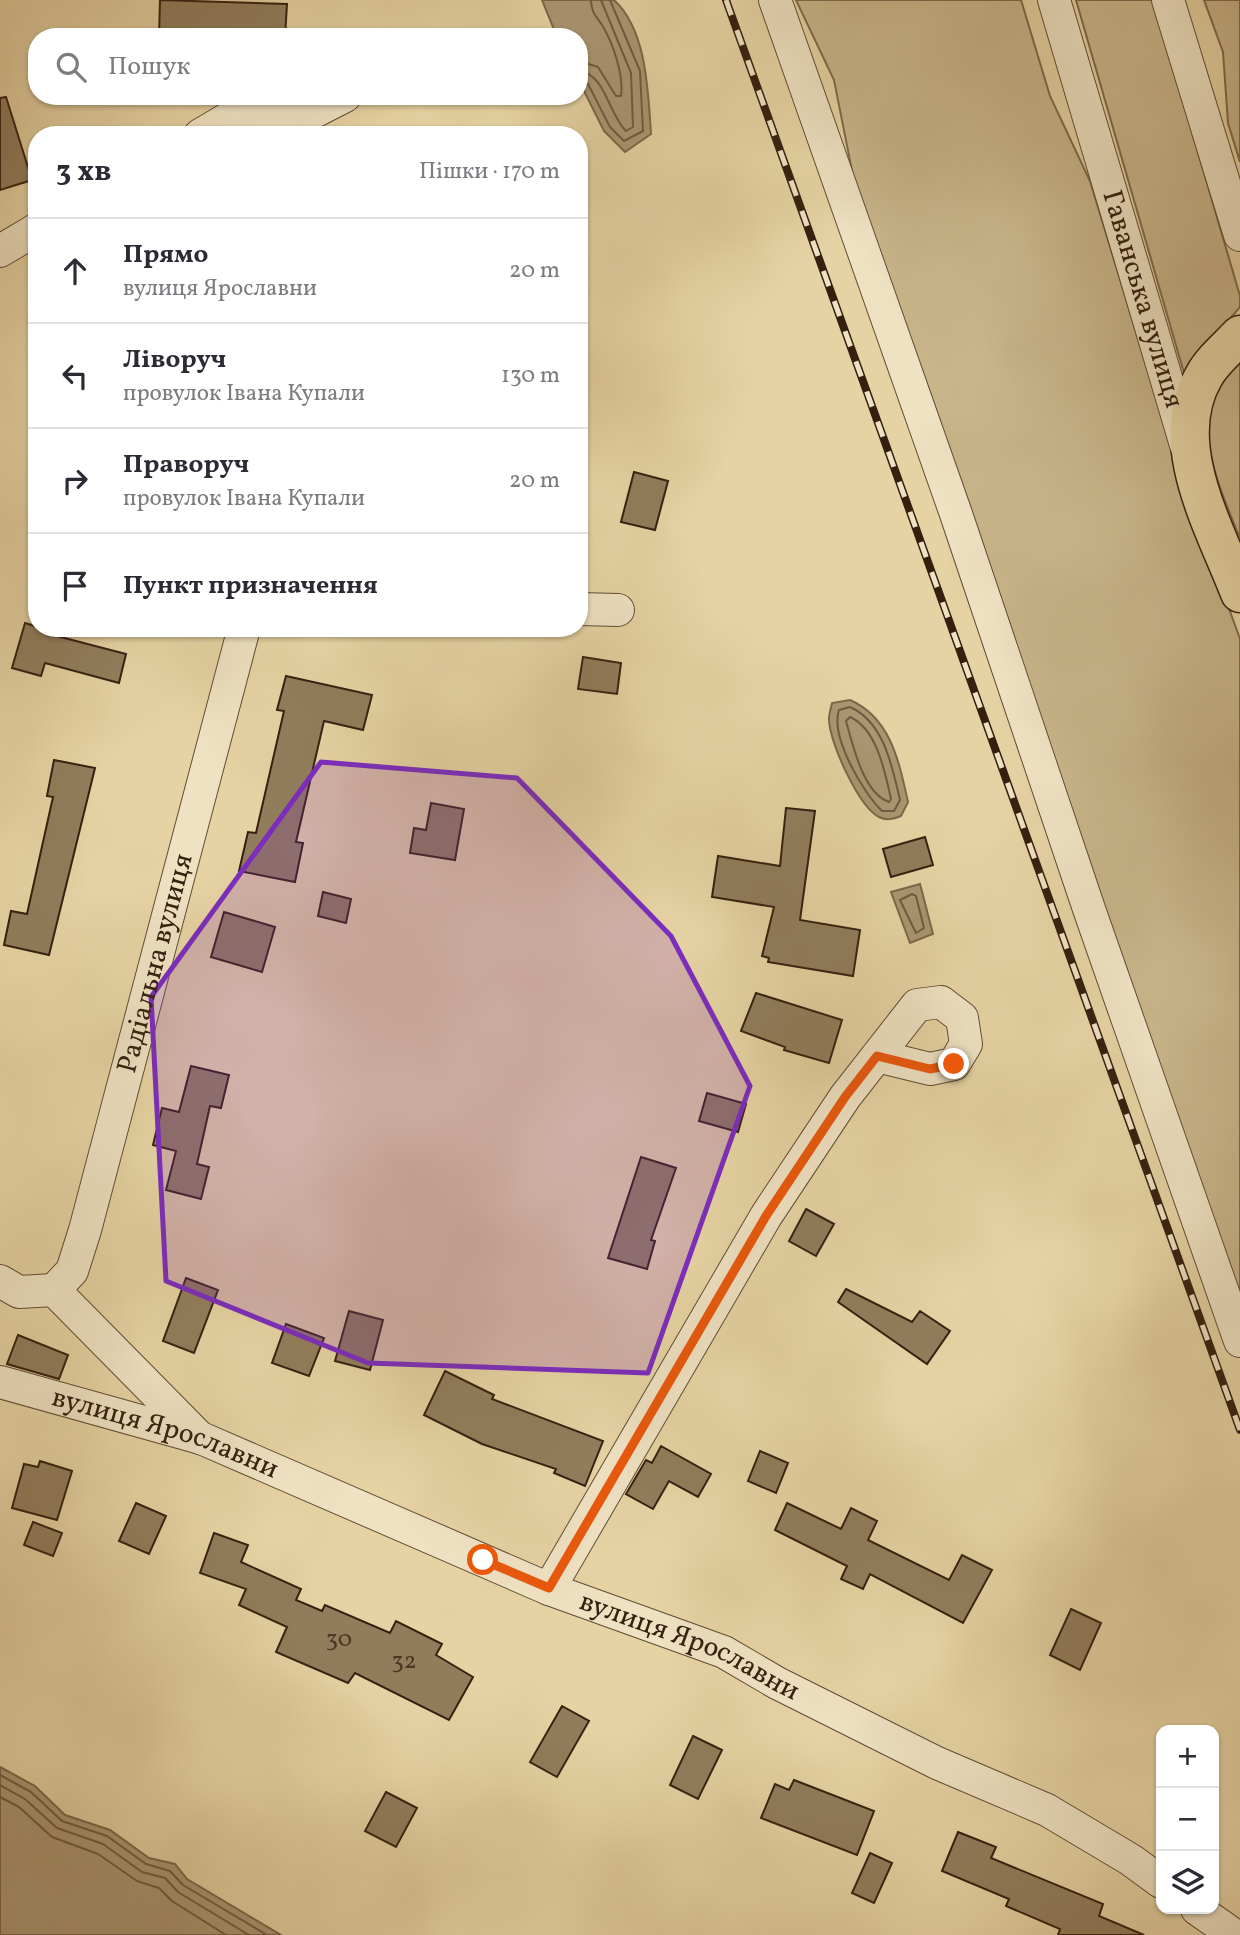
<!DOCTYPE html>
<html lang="uk">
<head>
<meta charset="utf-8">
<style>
  :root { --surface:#fff; --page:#f2f2f3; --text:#2b2b33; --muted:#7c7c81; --line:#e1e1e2 }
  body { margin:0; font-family:Vollkorn,serif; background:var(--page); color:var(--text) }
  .controls { position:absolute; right:21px; bottom:21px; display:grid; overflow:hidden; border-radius:14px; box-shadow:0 2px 5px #0004 }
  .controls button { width:63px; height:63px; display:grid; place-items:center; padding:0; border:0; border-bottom:2px solid var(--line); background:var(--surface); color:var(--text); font:35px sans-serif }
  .stop { position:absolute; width:21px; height:21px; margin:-16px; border:5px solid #ea580c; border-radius:50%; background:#fff }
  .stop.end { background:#ea580c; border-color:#fff; box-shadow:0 2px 7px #0008 }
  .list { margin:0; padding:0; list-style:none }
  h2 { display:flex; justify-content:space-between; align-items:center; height:91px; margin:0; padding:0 28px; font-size:30px }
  h2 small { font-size:23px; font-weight:400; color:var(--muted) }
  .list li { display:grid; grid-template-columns:46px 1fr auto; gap:21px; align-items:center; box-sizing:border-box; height:105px; padding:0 28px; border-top:2px solid var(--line) }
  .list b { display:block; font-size:26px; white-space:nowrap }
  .list p { margin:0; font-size:23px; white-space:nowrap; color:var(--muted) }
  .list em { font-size:23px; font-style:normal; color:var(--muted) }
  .icon { flex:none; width:38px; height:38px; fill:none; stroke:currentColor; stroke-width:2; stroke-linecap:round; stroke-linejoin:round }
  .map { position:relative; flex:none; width:1240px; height:1935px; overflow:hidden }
  .search { position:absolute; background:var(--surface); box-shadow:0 2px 5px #0004; left:28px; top:28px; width:560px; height:77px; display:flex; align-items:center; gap:18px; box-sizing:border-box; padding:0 24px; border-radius:28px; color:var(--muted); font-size:26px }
  .panel { position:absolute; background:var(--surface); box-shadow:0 2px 5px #0004; left:28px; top:126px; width:560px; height:511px; border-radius:28px }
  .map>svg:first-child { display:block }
  .green { fill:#c8b58a; stroke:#7e6a4d; stroke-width:2 }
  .water { fill:#aa9671; stroke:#7b674a; stroke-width:2 }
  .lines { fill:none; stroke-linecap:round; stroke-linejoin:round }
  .shore { stroke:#705b40; stroke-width:2 }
  .building { fill:#917d5c; stroke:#352010; stroke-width:2 }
  .minor-casing { stroke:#614d35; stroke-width:34 }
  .major-casing { stroke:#352010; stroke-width:41 }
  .minor { stroke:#efe2c3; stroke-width:32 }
  .major { stroke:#e6d3a3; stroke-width:38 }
  .rail-casing { stroke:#352010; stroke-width:8 }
  .rail { stroke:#efe2c3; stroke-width:5; stroke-dasharray:16; stroke-linecap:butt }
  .route { stroke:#ea580c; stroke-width:9 }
  .marked { fill:#7b2cbf; fill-opacity:0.2; stroke:#7b2cbf; stroke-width:5; stroke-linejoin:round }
  .labels { text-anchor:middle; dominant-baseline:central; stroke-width:5; stroke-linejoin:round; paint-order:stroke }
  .number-label { font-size:24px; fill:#4c3723 }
  .street-label { font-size:28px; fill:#352010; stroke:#efe2c3 }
</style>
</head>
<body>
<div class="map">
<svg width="1240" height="1935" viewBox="0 0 1240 1935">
  <rect width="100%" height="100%" fill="#e6d3a3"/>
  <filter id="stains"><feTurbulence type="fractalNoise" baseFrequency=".00286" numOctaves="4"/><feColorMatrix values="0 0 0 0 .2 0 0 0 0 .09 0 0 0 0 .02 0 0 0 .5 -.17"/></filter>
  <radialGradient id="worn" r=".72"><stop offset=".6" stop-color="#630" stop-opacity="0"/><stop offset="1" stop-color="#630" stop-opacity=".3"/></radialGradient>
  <path class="green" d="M 796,0 L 1021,0 L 1050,96 L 1090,181 L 1174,457 L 1240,639 L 1240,1307 L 861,216 L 834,80 Z
    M 1076,0 L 1153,0 L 1157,12 L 1240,296 L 1240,307 L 1184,373 Z
    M 1204,0 L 1240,0 L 1240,162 L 1228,123 L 1223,52 Z
    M 1240,362 L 1240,539 C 1217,479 1182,414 1240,362 Z"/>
  <path class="water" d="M 542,0 L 614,0 C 647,30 648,92 651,134 L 625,152 L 604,131 L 579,81 L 579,37 L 557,37 Z
    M 850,700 C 891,718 899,762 908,802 L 901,816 C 893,819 887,821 879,817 C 859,807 829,742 829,719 C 829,714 831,708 832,703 Z
    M 920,884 L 933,934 L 910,943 L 891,892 Z
    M 0,1767 L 35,1786 L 65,1815 L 110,1830 L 149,1858 L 175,1864 L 187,1879 L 281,1935 L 0,1935 Z"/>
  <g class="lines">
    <path class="shore" d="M 579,61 L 598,67 L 616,96 L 621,96 C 624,75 613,43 602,25 C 596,16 591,12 591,0
      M 579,71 C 605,73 609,115 626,131 L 633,127 L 631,73 L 601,0
      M 579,80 L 588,84 L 610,127 L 624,141 L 643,131 L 640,71 L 610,0
      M 850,707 C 884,722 892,766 900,800 L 894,811 L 882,811 C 863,793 830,736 839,710 Z
      M 850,717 C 877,729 885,772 891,799 L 889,802 C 863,793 853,745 846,721 Z
      M 912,894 L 916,896 L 924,928 L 916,933 L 900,900 Z
      M 0,1775 L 31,1792 L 62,1821 L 107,1836 L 146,1864 L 170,1871 L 183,1885 L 267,1935
      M 0,1785 L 25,1799 L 57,1828 L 103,1844 L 142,1872 L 165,1878 L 178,1892 L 249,1935
      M 0,1797 L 19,1807 L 52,1837 L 98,1854 L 137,1881 L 159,1888 L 172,1901 L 226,1935"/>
  </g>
  <path class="building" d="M 160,0 L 287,4 L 285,37 L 159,37 Z
    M 6,97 L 32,180 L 0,190 L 0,98 Z
    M 634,472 L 668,481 L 655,530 L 621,522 Z
    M 25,623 L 54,632 L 53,635 L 126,654 L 119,683 L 45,663 L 41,676 L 12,668 Z
    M 583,657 L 621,663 L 617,694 L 578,689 Z
    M 286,676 L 372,695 L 363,730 L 324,721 L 296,842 L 303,843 L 295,882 L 239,871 L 248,832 L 256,833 L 284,711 L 277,710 Z
    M 54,760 L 95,768 L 49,955 L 4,945 L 11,911 L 27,914 L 53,797 L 47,796 Z
    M 431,803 L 464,809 L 455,860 L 410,853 L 414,828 L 426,830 Z
    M 786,808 L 815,811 L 800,920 L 860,930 L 853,976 L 768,962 L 769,958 L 762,956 L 774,907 L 712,897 L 718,856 L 780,866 Z
    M 925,837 L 933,865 L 891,877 L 883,849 Z
    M 323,892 L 351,899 L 346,923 L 318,916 Z
    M 224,912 L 275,927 L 262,972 L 211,957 Z
    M 756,993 L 842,1020 L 829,1063 L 784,1050 L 785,1047 L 741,1031 Z
    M 191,1066 L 229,1075 L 221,1108 L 210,1106 L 197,1164 L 209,1167 L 201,1199 L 166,1190 L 176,1151 L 153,1145 L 162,1108 L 179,1112 Z
    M 707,1093 L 746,1104 L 738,1132 L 699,1121 Z
    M 641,1157 L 676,1168 L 651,1240 L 655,1241 L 647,1269 L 608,1258 Z
    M 806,1209 L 834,1224 L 816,1256 L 789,1241 Z
    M 186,1278 L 218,1290 L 194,1353 L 163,1341 Z
    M 846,1289 L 912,1322 L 920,1311 L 950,1331 L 927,1364 L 838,1302 Z
    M 349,1311 L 383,1320 L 370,1370 L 335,1361 Z
    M 286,1324 L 324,1338 L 309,1376 L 272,1363 Z
    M 18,1335 L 68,1355 L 59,1379 L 7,1364 Z
    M 445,1371 L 494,1395 L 492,1399 L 603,1441 L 585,1486 L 554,1473 L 556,1469 L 482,1444 L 424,1415 Z
    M 661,1446 L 711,1474 L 698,1497 L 669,1481 L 653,1509 L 626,1494 L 646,1460 L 652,1463 Z
    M 760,1451 L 788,1463 L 776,1493 L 748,1481 Z
    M 40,1461 L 72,1471 L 57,1520 L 12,1508 L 24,1464 L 38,1467 Z
    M 136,1503 L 166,1516 L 149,1554 L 119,1541 Z
    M 787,1503 L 841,1529 L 851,1508 L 877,1521 L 868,1540 L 949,1580 L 962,1555 L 992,1570 L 963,1623 L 870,1574 L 863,1589 L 841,1579 L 847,1566 L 775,1530 Z
    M 33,1522 L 62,1533 L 53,1556 L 24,1545 Z
    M 214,1533 L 248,1545 L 241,1562 L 301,1589 L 296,1600 L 322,1611 L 325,1605 L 390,1633 L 396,1621 L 442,1644 L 436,1655 L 473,1677 L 449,1720 L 355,1673 L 348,1683 L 276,1652 L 287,1627 L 239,1605 L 246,1589 L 200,1573 Z
    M 1071,1609 L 1101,1623 L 1080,1670 L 1050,1655 Z
    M 562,1706 L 589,1721 L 557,1777 L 530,1762 Z
    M 693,1736 L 722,1750 L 698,1799 L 670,1785 Z
    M 794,1780 L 874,1811 L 857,1855 L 761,1818 L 775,1784 L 789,1790 Z
    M 386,1792 L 417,1808 L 396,1847 L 365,1831 Z
    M 958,1832 L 996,1847 L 991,1858 L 1103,1904 L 1099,1916 L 1144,1935 L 1058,1935 L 1060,1929 L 1006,1906 L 1009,1899 L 942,1871 Z
    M 870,1853 L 892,1863 L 874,1903 L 852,1893 Z"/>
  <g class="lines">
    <g class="minor-casing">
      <g id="minor">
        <path d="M 775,0 L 956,514 L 1089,909 L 1240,1341"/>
        <path id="s1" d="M 1054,0 L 1186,445"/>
        <path d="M 1168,0 L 1240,235"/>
        <path d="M 200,135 L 227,119 L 266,112 L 300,119 L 345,96"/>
        <path d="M 0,251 L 37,229"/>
        <path d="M 579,609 L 618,610"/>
        <path d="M 0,1281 L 19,1292 L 54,1290 L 200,1438"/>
        <path id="s2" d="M 54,1290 L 72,1271 L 85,1230 L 244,628"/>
        <path id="s3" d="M 0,1382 L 201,1438 L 549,1589 L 724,1652 L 777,1683 L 937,1763 L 1047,1810 L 1131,1860 L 1161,1882"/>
        <path d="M 549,1589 L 766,1216 L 845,1097 L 917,1005 L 941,1002 L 962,1018 L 966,1044 L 954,1064 L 930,1069 L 877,1056"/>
        <path d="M 1197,1909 L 1234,1935"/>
      </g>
    </g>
    <g class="major-casing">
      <path id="major" d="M 1240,335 C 1228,348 1212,361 1204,376 C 1165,443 1215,528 1240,593"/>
    </g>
    <use href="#minor" class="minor"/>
    <use href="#major" class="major"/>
    <g class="rail-casing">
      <path id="rail" d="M 726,0 L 1240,1430"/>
    </g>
    <use href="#rail" class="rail"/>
  </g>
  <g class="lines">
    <path class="route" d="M 483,1560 L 549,1588 L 766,1216 L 845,1097 L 877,1056 L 930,1069 L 954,1064"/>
  </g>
  <path class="marked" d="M 321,762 L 517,778 L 671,936 L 750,1086 L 648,1373 L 368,1363 L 166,1281 L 151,997 Z"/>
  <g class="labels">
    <g class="number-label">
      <text x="339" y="1640">30</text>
      <text x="404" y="1662">32</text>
    </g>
    <g class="street-label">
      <text stroke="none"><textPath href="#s1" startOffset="312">Гаванська вулиця</textPath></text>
      <text stroke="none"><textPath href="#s2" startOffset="345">Радіальна вулиця</textPath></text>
      <text stroke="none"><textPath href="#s3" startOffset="173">вулиця Ярославни</textPath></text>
      <text stroke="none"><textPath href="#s3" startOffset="740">вулиця Ярославни</textPath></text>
    </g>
  </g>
  <rect width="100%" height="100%" filter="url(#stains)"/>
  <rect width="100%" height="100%" fill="url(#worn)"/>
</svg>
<div class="controls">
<button>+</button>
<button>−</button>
<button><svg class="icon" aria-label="layers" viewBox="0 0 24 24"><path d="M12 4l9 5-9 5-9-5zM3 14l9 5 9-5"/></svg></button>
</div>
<div class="stop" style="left:483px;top:1560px"></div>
<div class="stop end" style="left:954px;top:1064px"></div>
<div class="search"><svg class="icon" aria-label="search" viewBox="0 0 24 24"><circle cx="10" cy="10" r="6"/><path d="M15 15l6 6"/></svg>Пошук</div>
<section class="panel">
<h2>3 хв<small>Пішки · 170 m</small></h2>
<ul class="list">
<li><svg class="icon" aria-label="ahead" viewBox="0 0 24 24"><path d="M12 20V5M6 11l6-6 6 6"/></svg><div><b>Прямо</b><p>вулиця Ярославни</p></div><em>20 m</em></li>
<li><svg class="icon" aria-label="left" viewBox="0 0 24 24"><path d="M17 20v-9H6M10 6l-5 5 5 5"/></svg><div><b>Ліворуч</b><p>провулок Івана Купали</p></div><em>130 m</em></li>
<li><svg class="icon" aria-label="right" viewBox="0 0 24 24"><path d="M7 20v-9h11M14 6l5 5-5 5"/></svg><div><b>Праворуч</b><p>провулок Івана Купали</p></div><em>20 m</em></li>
<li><svg class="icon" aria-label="arrive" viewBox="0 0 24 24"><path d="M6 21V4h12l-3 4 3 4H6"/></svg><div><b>Пункт призначення</b></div></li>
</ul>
</section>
</div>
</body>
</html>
